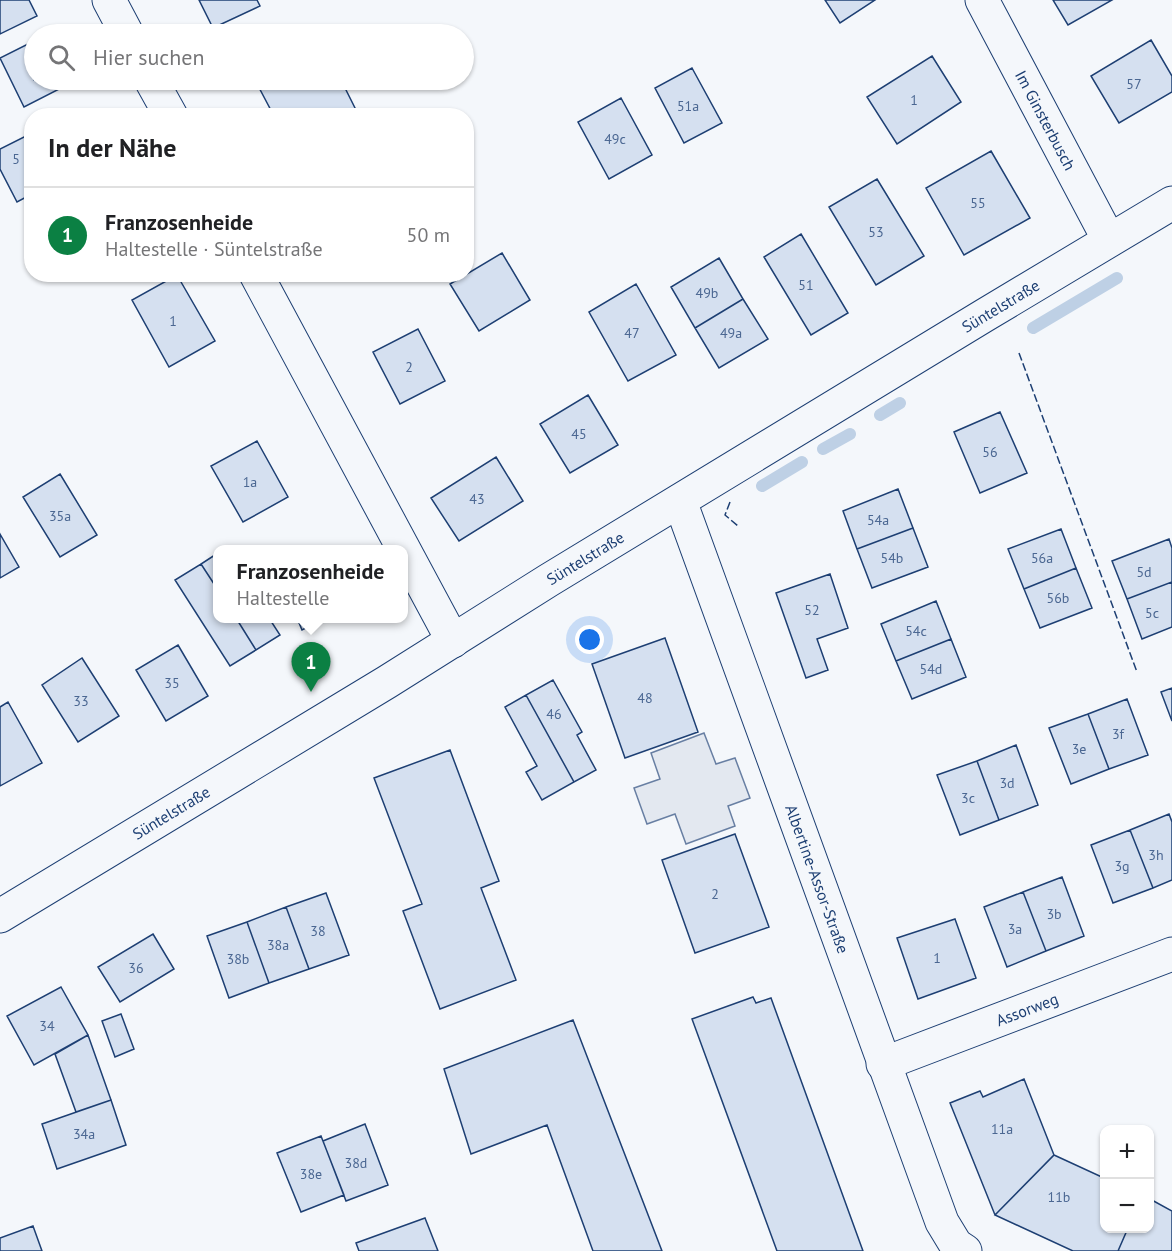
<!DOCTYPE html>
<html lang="de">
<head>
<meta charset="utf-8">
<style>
  :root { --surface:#fff; --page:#f6f6f6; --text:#202124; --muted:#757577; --line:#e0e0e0; --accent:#0b8043 }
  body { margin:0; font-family:"PT Sans",sans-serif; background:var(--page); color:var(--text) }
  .controls { position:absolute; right:18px; bottom:18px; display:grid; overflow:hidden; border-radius:12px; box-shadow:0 2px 4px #0004 }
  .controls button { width:54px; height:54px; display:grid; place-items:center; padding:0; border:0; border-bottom:2px solid var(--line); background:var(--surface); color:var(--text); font:30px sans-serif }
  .you { position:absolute; left:590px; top:640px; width:21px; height:21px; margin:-15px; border:4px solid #fff; border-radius:50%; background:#1a73e8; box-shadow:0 0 0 9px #1a73e833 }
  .badge { display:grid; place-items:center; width:39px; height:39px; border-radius:50%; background:var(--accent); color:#fff; font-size:20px; font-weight:700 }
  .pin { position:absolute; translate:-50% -50px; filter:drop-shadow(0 2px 3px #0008) }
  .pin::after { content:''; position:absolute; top:32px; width:21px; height:18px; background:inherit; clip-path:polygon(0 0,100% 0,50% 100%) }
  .popup { position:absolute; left:213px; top:545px; width:195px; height:78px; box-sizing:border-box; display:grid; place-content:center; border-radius:12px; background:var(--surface); filter:drop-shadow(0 2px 4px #0005); font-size:20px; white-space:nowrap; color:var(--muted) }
  .popup b { font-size:22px; color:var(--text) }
  .popup::after { content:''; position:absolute; left:50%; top:100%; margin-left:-12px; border:12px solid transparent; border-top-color:var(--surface) }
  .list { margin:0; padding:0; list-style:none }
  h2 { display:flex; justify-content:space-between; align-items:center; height:78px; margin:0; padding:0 24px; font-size:26px }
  h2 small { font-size:20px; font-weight:400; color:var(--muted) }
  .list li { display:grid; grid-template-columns:39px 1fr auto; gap:18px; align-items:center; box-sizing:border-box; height:96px; padding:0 24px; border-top:2px solid var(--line) }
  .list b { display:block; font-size:22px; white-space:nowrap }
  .list p { margin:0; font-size:20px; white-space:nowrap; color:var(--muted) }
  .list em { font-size:20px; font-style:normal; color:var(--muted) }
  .icon { flex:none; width:33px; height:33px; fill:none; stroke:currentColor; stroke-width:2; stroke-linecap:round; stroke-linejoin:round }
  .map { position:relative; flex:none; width:1172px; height:1251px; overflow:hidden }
  .search { position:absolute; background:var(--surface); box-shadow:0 2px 4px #0004; left:24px; top:24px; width:450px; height:66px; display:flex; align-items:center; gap:15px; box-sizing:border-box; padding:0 21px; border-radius:33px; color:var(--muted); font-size:22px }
  .panel { position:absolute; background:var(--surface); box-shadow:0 2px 4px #0004; left:24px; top:108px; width:450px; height:174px; border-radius:24px }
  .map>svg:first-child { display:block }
  .parking { fill:#e3e8f0; stroke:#687fa3; stroke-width:1.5 }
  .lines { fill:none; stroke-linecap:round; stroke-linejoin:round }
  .stream { stroke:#bed0e5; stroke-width:12 }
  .building { fill:#d5e0f0; stroke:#1d3f73; stroke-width:1.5 }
  .minor-casing { stroke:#1d3f73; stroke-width:35 }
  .minor { stroke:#f4f7fb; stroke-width:33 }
  .fence { stroke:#1d3f73; stroke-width:1.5; stroke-dasharray:8 3; stroke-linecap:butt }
  .labels { text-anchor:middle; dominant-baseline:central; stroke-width:4.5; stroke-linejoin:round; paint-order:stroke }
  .number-label { font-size:14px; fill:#4b6792 }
  .street-label { font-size:16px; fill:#1d3f73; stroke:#f4f7fb }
</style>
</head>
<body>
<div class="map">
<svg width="1172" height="1251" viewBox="0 0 1172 1251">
  <rect width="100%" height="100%" fill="#f4f7fb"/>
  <path class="parking" d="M 704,733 L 716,764 L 735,758 L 750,798 L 728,806 L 735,826 L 686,844 L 675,814 L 647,824 L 634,788 L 660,779 L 651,753 Z"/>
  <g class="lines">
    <path class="stream" d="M 1033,328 L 1117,278
      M 880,415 L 900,403
      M 823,449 L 850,434
      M 762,486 L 802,462"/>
  </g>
  <path class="building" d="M 0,0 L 29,0 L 37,16 L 0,34 Z
    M 199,0 L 257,0 L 260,6 L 213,28 Z
    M 825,0 L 875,0 L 840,23 Z
    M 1053,0 L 1112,0 L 1068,25 Z
    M 1151,40 L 1172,76 L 1172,92 L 1119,123 L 1091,76 Z
    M 34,41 L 34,80 L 72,80 L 73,82 L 24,107 L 0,58 Z
    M 932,56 L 961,102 L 897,144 L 867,97 Z
    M 692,68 L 722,123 L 684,143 L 655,88 Z
    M 255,80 L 341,80 L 359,116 L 308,116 L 307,114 L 274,116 Z
    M 621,98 L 652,155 L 609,179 L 578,122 Z
    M 32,133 L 32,194 L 17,202 L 0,169 L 0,149 Z
    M 991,151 L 1030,218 L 964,255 L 926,188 Z
    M 877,179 L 924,256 L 876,285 L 829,207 Z
    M 801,234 L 848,313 L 811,335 L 764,257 Z
    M 502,253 L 530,300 L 479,331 L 450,284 Z
    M 719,258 L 743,299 L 695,328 L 671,287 Z
    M 177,275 L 215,341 L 169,367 L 132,300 Z
    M 636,284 L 676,355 L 628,381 L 589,312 Z
    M 743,299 L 768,339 L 719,368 L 695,328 Z
    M 418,329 L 445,381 L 400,404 L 373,352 Z
    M 588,395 L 618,445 L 570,473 L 540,424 Z
    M 1000,412 L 1027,473 L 980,493 L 954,432 Z
    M 257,441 L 288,497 L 243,522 L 211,466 Z
    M 496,457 L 523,501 L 459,541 L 431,498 Z
    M 60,474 L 97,535 L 60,557 L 23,497 Z
    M 898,489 L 913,528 L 857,549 L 843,511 Z
    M 913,528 L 928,567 L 872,588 L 857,549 Z
    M 1061,529 L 1076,568 L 1024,589 L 1008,549 Z
    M 0,534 L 19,567 L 0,578 Z
    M 1169,539 L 1172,548 L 1172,582 L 1127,599 L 1112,561 Z
    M 218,553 L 218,590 L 201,564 Z
    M 201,564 L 218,590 L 218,618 L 236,618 L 256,650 L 230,666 L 175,580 Z
    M 1076,568 L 1092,608 L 1040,628 L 1024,589 Z
    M 830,574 L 848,628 L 817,639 L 828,670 L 806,678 L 776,593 Z
    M 1172,582 L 1172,627 L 1142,639 L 1127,599 Z
    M 936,601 L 951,639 L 896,661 L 881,624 Z
    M 236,618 L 269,618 L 280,635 L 256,650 Z
    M 297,618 L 325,618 L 302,630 Z
    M 665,638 L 698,732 L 625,758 L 592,664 Z
    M 951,639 L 966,677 L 912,699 L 896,661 Z
    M 178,645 L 208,696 L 166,721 L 136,670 Z
    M 82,658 L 119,716 L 78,742 L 42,685 Z
    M 553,680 L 582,732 L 577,735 L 596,770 L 574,782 L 526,695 Z
    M 1172,688 L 1172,721 L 1161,692 Z
    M 526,695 L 574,782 L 542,800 L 526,772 L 537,766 L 505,707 Z
    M 1127,699 L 1148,755 L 1109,769 L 1088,714 Z
    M 8,702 L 42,763 L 0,786 L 0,707 Z
    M 1088,714 L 1109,769 L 1071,784 L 1049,728 Z
    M 1016,745 L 1038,805 L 999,820 L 977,761 Z
    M 450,750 L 499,881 L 481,888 L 516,980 L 440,1009 L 403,911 L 422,904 L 374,778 Z
    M 977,761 L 999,820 L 960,835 L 937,775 Z
    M 1169,814 L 1172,822 L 1172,880 L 1153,888 L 1130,830 Z
    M 1130,830 L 1153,888 L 1113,903 L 1091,845 Z
    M 735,834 L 769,927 L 695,953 L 662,860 Z
    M 1062,877 L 1084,936 L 1046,951 L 1023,892 Z
    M 1023,892 L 1046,951 L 1007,967 L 984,907 Z
    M 326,893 L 349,955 L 309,969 L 286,907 Z
    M 286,907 L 309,969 L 269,983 L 247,922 Z
    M 955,919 L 976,978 L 918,999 L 897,938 Z
    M 247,922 L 269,983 L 229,998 L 207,936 Z
    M 153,934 L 174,969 L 120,1002 L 98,967 Z
    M 61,987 L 88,1035 L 34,1065 L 7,1016 Z
    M 753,997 L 756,1003 L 771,998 L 863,1251 L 777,1251 L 692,1019 Z
    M 121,1014 L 134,1049 L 115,1057 L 102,1021 Z
    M 573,1020 L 662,1251 L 593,1251 L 547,1125 L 471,1154 L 444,1069 Z
    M 88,1035 L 111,1100 L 76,1112 L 55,1054 Z
    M 1024,1079 L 1054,1155 L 995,1215 L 950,1103 L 980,1091 L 983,1097 Z
    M 111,1100 L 126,1145 L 57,1169 L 42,1124 Z
    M 365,1124 L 388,1185 L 346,1201 L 323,1141 Z
    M 321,1136 L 344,1195 L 301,1212 L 277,1153 Z
    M 1054,1155 L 1104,1178 L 1104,1228 L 1128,1228 L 1118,1251 L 1073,1251 L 995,1215 Z
    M 1150,1199 L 1172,1211 L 1172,1251 L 1118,1251 L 1128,1228 L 1150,1228 Z
    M 425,1218 L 438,1251 L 359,1251 L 356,1243 Z
    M 33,1226 L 42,1251 L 0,1251 L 0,1238 Z"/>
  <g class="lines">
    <g class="minor-casing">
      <g id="minor">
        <path d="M 109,0 L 127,34"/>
        <path id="s1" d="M 982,0 L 1109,240"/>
        <path d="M 151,80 L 171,116"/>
        <path d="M 256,274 L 453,641"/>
        <path id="s2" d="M 680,501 L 942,1222 L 956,1245 L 965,1251"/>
        <path id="s3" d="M 0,916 L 387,682 L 549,580 L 985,315 L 1172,203"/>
        <path id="s4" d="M 883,1064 L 1172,954"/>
      </g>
    </g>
    <use href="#minor" class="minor"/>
    <path class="fence" d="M 1019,353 L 1137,672
      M 730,502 L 725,515 L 738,526"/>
  </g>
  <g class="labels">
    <g class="number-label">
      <text x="1134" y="84">57</text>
      <text x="914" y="100">1</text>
      <text x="688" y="106">51a</text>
      <text x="615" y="139">49c</text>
      <text x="16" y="159">5</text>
      <text x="978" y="203">55</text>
      <text x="876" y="232">53</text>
      <text x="806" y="285">51</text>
      <text x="707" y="293">49b</text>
      <text x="173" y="321">1</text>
      <text x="632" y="333">47</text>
      <text x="731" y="333">49a</text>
      <text x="409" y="367">2</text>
      <text x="579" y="434">45</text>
      <text x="990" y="452">56</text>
      <text x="250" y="482">1a</text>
      <text x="477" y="499">43</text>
      <text x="60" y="516">35a</text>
      <text x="878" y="520">54a</text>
      <text x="892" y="558">54b</text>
      <text x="1042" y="558">56a</text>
      <text x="1144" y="572">5d</text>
      <text x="1058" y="598">56b</text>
      <text x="812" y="610">52</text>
      <text x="1152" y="613">5c</text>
      <text x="916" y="631">54c</text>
      <text x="931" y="669">54d</text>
      <text x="172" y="683">35</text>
      <text x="645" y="698">48</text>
      <text x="81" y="701">33</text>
      <text x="554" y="714">46</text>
      <text x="1118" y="734">3f</text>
      <text x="1079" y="749">3e</text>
      <text x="1007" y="783">3d</text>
      <text x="968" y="798">3c</text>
      <text x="1156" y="855">3h</text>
      <text x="1122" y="866">3g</text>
      <text x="715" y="894">2</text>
      <text x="1054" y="914">3b</text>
      <text x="1015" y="929">3a</text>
      <text x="318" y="931">38</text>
      <text x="278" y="945">38a</text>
      <text x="937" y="958">1</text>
      <text x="238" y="959">38b</text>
      <text x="136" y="968">36</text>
      <text x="47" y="1026">34</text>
      <text x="1002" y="1129">11a</text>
      <text x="84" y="1134">34a</text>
      <text x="356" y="1163">38d</text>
      <text x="311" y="1174">38e</text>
      <text x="1059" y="1197">11b</text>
    </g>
    <g class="street-label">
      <text stroke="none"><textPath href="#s1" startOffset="136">Im Ginsterbusch</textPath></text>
      <text stroke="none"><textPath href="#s3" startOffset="1172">Süntelstraße</textPath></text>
      <text stroke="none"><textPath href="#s3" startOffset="686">Süntelstraße</textPath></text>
      <text stroke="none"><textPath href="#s3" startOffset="200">Süntelstraße</textPath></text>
      <text stroke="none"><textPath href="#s2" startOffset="402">Albertine-Assor-Straße</textPath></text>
      <text stroke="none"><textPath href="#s4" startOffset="154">Assorweg</textPath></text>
    </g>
  </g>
</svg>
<div class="controls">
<button>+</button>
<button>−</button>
</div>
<div class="you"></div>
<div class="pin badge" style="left:311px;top:692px">1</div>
<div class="popup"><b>Franzosenheide</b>Haltestelle</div>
<div class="search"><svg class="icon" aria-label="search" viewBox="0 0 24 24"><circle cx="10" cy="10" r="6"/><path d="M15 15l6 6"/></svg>Hier suchen</div>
<section class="panel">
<h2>In der Nähe<small></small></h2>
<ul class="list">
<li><span class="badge">1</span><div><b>Franzosenheide</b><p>Haltestelle · Süntelstraße</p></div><em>50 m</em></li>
</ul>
</section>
</div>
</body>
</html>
